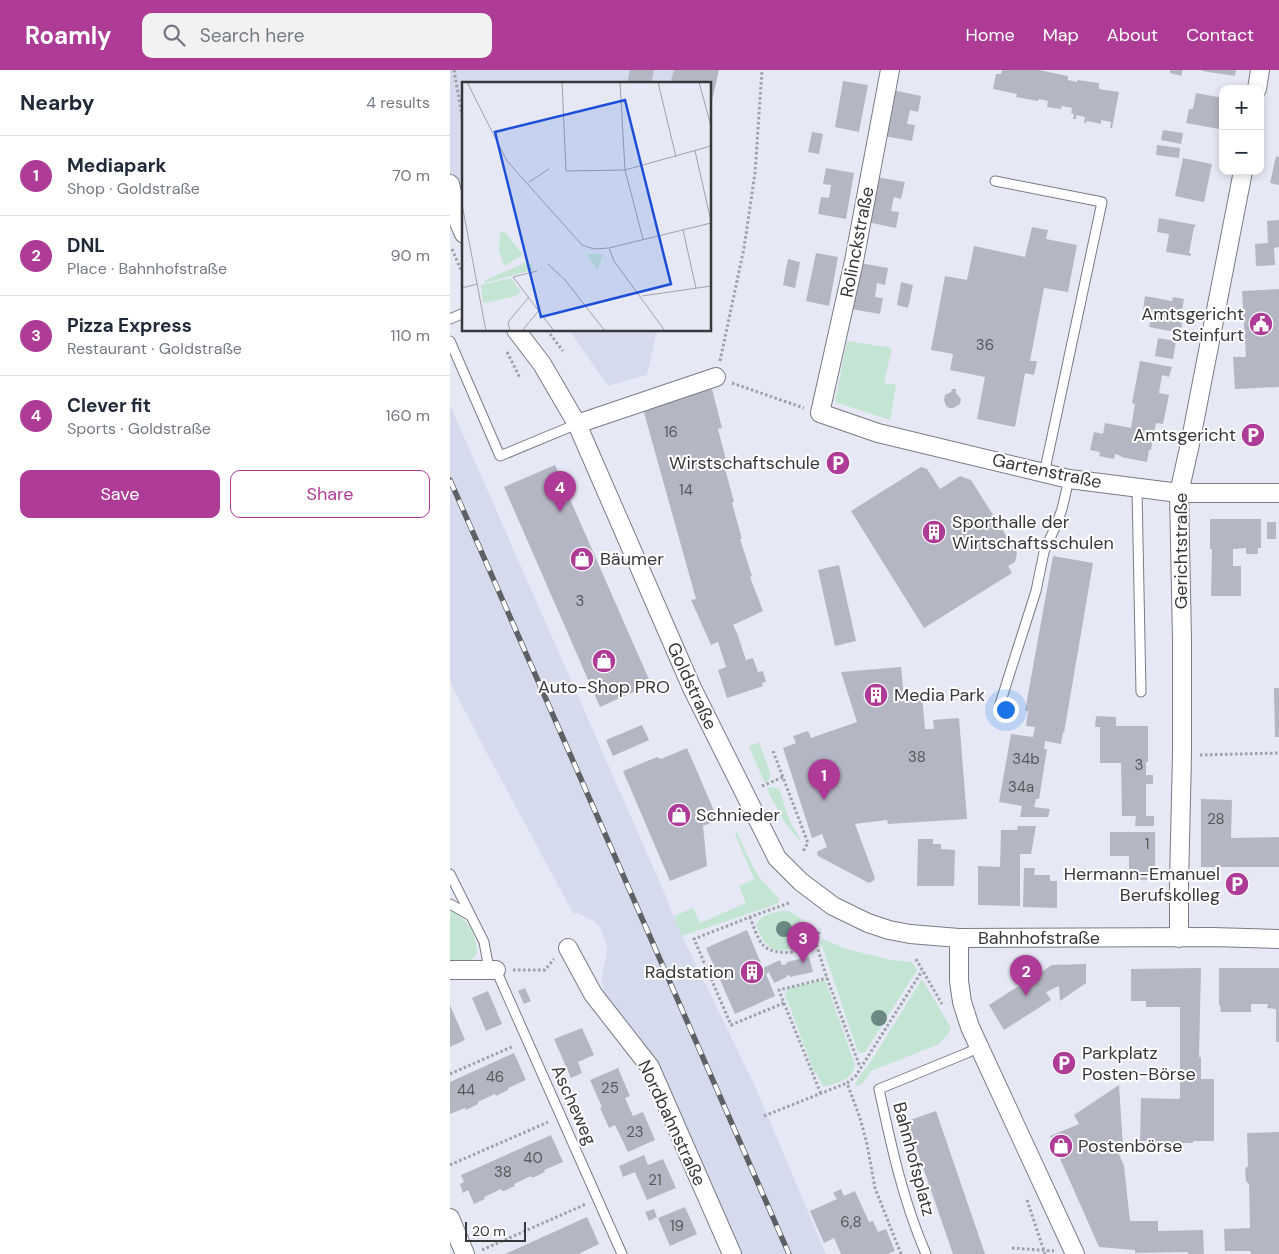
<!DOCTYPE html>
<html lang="en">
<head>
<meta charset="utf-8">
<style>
  :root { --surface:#fff; --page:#f2f2f3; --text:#1f2937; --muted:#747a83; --line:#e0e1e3; --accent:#ae3b96 }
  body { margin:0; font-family:"DM Sans",sans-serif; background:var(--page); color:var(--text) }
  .controls { position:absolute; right:15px; top:15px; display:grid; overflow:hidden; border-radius:10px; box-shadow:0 2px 8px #0003 }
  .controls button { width:45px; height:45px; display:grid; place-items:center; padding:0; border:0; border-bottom:1px solid var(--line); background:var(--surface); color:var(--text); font:25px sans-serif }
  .scale { position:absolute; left:15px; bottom:12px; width:61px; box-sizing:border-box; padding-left:5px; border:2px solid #36383c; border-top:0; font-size:14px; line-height:18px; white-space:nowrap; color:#36383c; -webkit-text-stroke:4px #fff; paint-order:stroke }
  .you { position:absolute; left:555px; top:639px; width:18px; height:18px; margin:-12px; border:4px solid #fff; border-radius:50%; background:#1a73e8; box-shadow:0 0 0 8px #1a73e833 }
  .badge { display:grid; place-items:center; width:32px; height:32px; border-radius:50%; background:var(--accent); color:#fff; font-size:16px; font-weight:700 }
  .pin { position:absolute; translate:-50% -41px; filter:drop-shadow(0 1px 2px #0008) }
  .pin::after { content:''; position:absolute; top:26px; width:18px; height:15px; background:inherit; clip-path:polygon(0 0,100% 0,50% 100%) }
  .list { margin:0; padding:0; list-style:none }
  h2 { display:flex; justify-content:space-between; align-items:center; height:65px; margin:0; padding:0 20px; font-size:21px }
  h2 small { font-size:16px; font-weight:400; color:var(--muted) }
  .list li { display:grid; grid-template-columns:32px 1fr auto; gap:15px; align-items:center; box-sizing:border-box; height:80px; padding:0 20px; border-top:1px solid var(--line) }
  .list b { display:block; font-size:19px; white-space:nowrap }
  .list p { margin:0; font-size:16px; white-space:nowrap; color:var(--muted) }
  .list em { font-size:16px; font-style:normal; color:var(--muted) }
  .actions { display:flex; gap:10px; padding:15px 20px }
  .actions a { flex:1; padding:11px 0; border:1px solid var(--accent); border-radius:10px; text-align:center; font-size:18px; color:var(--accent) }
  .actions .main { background:var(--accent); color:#fff }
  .icon { flex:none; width:28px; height:28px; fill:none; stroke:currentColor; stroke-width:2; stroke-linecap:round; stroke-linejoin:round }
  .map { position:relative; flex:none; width:829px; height:1184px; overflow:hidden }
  header { display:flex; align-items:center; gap:30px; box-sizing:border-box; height:70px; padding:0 25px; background:var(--accent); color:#fff }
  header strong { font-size:24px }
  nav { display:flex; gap:28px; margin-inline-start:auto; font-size:18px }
  .search { width:350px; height:45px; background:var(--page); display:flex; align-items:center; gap:12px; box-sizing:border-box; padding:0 18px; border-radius:10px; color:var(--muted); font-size:19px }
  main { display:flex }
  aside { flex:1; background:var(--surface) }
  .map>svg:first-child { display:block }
  .built { fill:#d5dbed }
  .green { fill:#c5e5d4 }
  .building { fill:#b4b7c3 }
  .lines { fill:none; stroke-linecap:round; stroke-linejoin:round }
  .service-casing { stroke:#797c86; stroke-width:11 }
  .minor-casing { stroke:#797c86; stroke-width:20 }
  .path { stroke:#9ea0a9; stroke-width:3; stroke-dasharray:2.5 2.5; stroke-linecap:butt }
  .service { stroke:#fff; stroke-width:9 }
  .minor { stroke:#fff; stroke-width:18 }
  .rail-casing { stroke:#5e6066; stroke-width:5.5 }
  .rail { stroke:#fff; stroke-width:4; stroke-dasharray:11; stroke-linecap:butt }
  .tree { fill:#6b8883 }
  .labels { text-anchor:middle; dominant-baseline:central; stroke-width:4; stroke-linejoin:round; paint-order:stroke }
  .number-label { font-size:15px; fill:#56585e }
  .street-label { font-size:18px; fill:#36383c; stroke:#fff }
  .poi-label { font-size:18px; fill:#36383c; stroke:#fff; text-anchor:start }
  .inset-road { fill:none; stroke:#a0a2ab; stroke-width:1 }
  .view { fill:#1d4ed8; fill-opacity:0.15; stroke:#1d4ed8; stroke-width:2.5 }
  .inset-edge { fill:none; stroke:#36383c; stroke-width:2.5 }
</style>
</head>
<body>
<header>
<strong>Roamly</strong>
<div class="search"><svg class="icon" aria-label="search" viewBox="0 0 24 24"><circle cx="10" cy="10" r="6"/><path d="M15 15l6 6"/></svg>Search here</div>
<nav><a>Home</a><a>Map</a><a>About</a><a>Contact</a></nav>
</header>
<main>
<aside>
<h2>Nearby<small>4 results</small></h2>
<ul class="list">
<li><span class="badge">1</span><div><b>Mediapark</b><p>Shop · Goldstraße</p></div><em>70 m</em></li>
<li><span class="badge">2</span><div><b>DNL</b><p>Place · Bahnhofstraße</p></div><em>90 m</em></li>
<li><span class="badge">3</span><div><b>Pizza Express</b><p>Restaurant · Goldstraße</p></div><em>110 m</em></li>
<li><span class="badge">4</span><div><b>Clever fit</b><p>Sports · Goldstraße</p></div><em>160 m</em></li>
</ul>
<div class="actions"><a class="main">Save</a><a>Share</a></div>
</aside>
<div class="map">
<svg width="829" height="1184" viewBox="0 0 829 1184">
  <rect width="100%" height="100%" fill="#e6e9f5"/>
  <path class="built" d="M 0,0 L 267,0 L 260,29 L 260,14 L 14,14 L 14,121 L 0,103 Z
    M 119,260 L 207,260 L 197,305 L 158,316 Z
    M 0,335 L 211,815 L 232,866 L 305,1016 L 376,1184 L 290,1184 L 207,991 L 198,978 L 161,934 L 155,925 L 151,909 L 157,882 L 157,877 L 153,864 L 150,857 L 145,852 L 130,844 L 123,843 L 32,674 L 0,612 Z"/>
  <path class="green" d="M 397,271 L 442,278 L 434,313 L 446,315 L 440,350 L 385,332 Z
    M 309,672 L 320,702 C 321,708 319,710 315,713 L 299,677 Z
    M 321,717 L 329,719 C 333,730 336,742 341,753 C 344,760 349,764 350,771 L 335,753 L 317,720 L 318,718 Z
    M 287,762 L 301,793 L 309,807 L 329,829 L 329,831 L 327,834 L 232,866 L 224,846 L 243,838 L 250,853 L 296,833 L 289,816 L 304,809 L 285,764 Z
    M 0,839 C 17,848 27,864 27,884 L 20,891 L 0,893 Z
    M 334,840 L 341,842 L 359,854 C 360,859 360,865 357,870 C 352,878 329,884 321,878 C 313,873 310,863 306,855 C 311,844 324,843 334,840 Z
    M 373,869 L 396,879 L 441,890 L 462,892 L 467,900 L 415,982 L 411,983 L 408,982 L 371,873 Z
    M 472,909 L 501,958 L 499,963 L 489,974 L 421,1001 L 413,1013 L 405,1017 C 407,1008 412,1002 418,996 Z
    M 375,910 L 405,995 C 402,1011 386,1013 373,1017 L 367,1004 L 364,1002 L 335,924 L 338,918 Z"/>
  <path class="building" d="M 180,0 L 204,0 L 201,14 L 177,14 Z
    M 224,0 L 269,0 L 261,35 L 260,14 L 220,14 Z
    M 552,0 L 589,0 L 618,6 L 618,10 L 627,12 L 627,10 L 649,13 L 649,19 L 669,22 L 662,58 L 660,58 L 661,52 L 651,50 L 651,54 L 637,51 L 636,53 L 634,53 L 635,47 L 626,45 L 626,49 L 623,49 L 624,44 L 621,43 L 622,38 L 612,36 L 611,39 L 597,37 L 598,31 L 589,29 L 588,31 L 566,27 L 567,24 L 543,19 L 546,4 L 551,4 Z
    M 720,0 L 733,0 L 731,6 L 720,3 Z
    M 753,0 L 786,0 L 785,6 L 752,1 Z
    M 393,11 L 418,15 L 409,62 L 385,57 Z
    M 443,20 L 471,26 L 468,42 L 460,40 L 457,54 L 465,55 L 462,71 L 434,66 Z
    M 746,23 L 773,28 L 769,45 L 772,45 L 769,59 L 736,53 L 739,39 L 743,39 Z
    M 713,60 L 733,63 L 731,74 L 711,70 Z
    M 362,62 L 373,64 L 369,84 L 358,82 Z
    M 707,75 L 730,78 L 729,88 L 706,85 Z
    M 826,86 L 829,87 L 829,115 L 820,113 Z
    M 733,88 L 762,94 L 754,132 L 725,126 Z
    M 376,98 L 404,103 L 396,149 L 368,144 L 371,127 L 379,128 L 381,115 L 373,114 Z
    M 426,107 L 455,112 L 451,129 L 444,127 L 441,141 L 449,142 L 446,158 L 417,152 Z
    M 709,148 L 746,155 L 745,157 L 744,157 L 739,183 L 741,184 L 741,186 L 716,182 L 719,164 L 707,162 Z
    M 829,150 L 829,177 L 824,178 L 825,195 L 806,196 L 805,174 L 818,173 L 817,151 Z
    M 582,157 L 598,160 L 596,169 L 627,175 L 618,222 L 594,218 L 580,291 L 587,291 L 584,305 L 575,303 L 565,357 L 527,349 L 535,307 L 500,300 L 503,284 L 481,280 L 495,206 L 517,210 L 524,176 L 575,187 Z
    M 366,183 L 388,187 L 379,236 L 356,231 Z
    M 338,189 L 350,192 L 345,218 L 333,215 Z
    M 410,193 L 438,198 L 435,215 L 427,213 L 425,227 L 433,228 L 430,244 L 401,239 Z
    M 451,212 L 463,215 L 458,238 L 447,235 Z
    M 829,219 L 829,317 L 785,319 L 783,287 L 796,287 L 792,221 Z
    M 695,226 L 722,231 L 723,227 L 734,229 L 730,253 L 732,253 L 731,263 L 699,257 L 702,243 L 693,241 Z
    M 708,268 L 726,271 L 723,289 L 705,286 Z
    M 690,291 L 722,297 L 719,307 L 712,305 L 709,323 L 719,325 L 713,354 L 706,353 L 701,380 L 699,380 L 697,392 L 671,387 L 671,386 L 665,384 L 664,389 L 649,386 L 650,382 L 640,380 L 644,362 L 653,364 L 655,353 L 681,358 L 685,334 L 682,333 Z
    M 262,319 L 272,358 L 268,359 L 277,394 L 274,395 L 284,432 L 282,433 L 292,469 L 290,469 L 302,506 L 300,507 L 313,541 L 283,555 L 287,563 L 296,590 L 303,588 L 308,602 L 313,601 L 316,612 L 312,613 L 313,616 L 277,628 L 268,600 L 276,597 L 268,572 L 261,575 L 241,530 L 246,529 L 193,339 Z
    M 502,319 L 506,319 L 506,323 L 511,329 L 510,334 L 503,338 L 499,338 L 496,336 L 494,330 L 495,325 L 501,322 Z
    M 105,395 L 201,614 L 150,637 L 54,417 Z
    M 471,397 L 477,399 L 490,419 L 510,406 L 521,410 L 567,483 L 565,492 L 558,496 L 562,503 L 474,558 L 401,441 Z
    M 760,449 L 811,449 L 811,478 L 808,478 L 808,484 L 796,484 L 796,478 L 783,479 L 783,496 L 791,496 L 791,526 L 761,526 L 762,479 L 760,479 Z
    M 817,452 L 826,452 L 826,469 L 817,469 Z
    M 603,486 L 643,493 L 614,663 L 613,662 L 611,674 L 595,671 L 594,679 L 597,679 L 589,729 L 586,729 L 584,737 L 600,739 L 598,747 L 570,747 L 572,736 L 549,732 L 561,664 L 583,667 L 585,657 L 576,656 L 578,641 L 575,641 Z
    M 389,495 L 406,571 L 385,576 L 368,500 Z
    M 451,597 L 454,628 L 472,626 L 475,659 L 484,659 L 483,650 L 509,648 L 517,749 L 438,754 L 437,750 L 405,754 L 425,808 L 423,811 L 419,813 L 368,786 L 367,783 L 368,781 L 377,777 L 372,764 L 362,768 L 333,678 L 346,673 L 343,666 L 358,661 L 361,668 L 407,652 L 391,602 Z
    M 824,618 L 829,618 L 829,667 L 825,667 Z
    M 646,646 L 666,647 L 666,656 L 698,656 L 698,692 L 696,692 L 696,705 L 703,705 L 703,714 L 696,714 L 696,746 L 704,746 L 704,756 L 685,756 L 686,746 L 672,746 L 671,693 L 650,693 L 650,657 L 645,657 Z
    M 192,655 L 199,670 L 163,686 L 156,670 Z
    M 237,678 L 268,750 L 253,756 L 257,796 L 220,811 L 173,701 L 207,687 L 211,689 Z
    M 751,729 L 782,730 L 781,768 L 829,767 L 829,797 L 751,797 Z
    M 568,756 L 586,756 L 581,784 L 570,784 L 570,836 L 528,835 L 528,796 L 550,797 L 551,760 L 567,760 Z
    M 660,762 L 705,762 L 705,803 L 698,803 L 697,810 L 679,810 L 679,786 L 660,786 Z
    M 468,769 L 483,769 L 483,774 L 491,774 L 491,779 L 505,780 L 504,816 L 467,816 Z
    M 574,798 L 585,798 L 584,805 L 600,805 L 600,811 L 607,811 L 607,838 L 573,837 Z
    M 297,860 L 313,898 L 330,890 L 332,895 L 337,894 L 337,892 L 359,887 L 363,902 L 340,907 L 340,905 L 336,906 L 337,907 L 324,913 L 319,902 L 316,904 L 325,926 L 285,944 L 256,878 Z
    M 636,894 L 636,913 L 610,931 L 609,916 L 596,922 L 601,930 L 554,960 L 539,935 L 602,895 Z
    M 751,898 L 749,987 L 751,987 L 751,1009 L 764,1009 L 764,1071 L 743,1071 L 743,1073 L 705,1073 L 704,1071 L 690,1071 L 691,1028 L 729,1029 L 730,1027 L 730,937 L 696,937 L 696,931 L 681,931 L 681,899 Z
    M 769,898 L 829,898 L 829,972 L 826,972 L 826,939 L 817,938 L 818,934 L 801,934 L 801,942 L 771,942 L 770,935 L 769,935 Z
    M 75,918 L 81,931 L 74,934 L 68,921 Z
    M 38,921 L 52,954 L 36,961 L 22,928 Z
    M 0,935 L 15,970 L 0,977 Z
    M 132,958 L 144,985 L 128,992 L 132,1003 L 121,1008 L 104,969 Z
    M 64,983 L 76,1010 L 58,1018 L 58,1020 L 46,1026 L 45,1024 L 28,1032 L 28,1034 L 16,1040 L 15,1038 L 0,1044 L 0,1012 Z
    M 168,998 L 180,1026 L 175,1028 L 183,1046 L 193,1042 L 205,1070 L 178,1082 L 165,1055 L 159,1058 L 150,1038 L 152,1037 L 140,1010 Z
    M 669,1015 L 673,1077 L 667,1079 L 674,1096 L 680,1151 L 708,1151 L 708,1161 L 753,1160 L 754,1184 L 738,1184 L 738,1182 L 685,1183 L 685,1180 L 649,1177 L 600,1066 L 629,1054 L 624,1045 Z
    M 486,1041 L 535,1184 L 503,1184 L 457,1051 Z
    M 829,1062 L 829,1184 L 801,1184 L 800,1181 L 775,1181 L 774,1159 L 800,1158 L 799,1114 L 796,1111 L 795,1099 L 798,1096 L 797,1063 Z
    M 101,1065 L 113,1092 L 94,1100 L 95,1102 L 82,1108 L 81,1106 L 64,1114 L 65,1116 L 54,1121 L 52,1121 L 51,1119 L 34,1127 L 35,1129 L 24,1134 L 18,1120 L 13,1123 L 10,1114 L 14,1112 L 11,1105 Z
    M 194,1085 L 198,1095 L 213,1089 L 226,1118 L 197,1130 L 185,1102 L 173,1107 L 169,1096 Z
    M 391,1119 L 394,1126 L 405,1121 L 419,1152 L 423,1151 L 428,1162 L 436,1159 L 445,1181 L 438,1184 L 391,1184 L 384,1168 L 374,1173 L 360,1141 L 387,1129 L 383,1123 Z
    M 235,1137 L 247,1164 L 220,1176 L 208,1148 Z
    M 204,1139 L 207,1147 L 199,1151 L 195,1142 Z
    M 137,1147 L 149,1174 L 130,1183 L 131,1184 L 55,1184 Z"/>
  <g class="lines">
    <g class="service-casing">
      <path id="service" d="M 545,111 L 652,132 L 594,404
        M 0,249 L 14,243
        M 0,271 L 50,386 L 127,354
        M 687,418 L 691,622
        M 549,637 L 586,521 L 594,482 L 607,453 L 612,439 L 619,409
        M 0,804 L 34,872 L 39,899
        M 0,834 L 21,846
        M 46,900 L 172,1184
        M 476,1184 C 453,1131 441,1075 429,1019 L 517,983 L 529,977"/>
    </g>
    <g class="minor-casing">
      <path id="minor" d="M 440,0 L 404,191 L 370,343 L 428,363 L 619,409 L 729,423 L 829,423
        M 807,19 L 810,0
        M 0,114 L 8,150 L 14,164
        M 66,260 L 92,294 L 127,354 L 242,618 L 327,788 L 351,812 L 383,836 L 418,853 L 439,860 L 460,864 L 509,868 L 762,867 L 829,869
        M 127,354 L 266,307
        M 509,868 L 509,911 L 512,932 L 520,957 L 625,1184
        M 729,868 L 729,814 L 732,685 L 732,570 L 729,423 L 740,374 L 793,101
        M 118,878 L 143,924 L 200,997 L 282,1184
        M 0,900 L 46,900
        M 0,1148 L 15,1184"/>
    </g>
    <path class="path" d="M 4,0 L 14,57
      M 2,179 L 14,207
      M 97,260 L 113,281
      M 57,282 L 70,308
      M 270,291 L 294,178 L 305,103 L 312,0
      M 282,313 L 354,338
      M 323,681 L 358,773 L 353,781
      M 750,685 L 829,683
      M 312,716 L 333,707
      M 339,833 L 300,847 L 244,869 L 281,955 L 334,933 L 329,920 L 377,908
      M 300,847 C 303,855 307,868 313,875 C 325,887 355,884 365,870 C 368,867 369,862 370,859
      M 365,870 L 377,908 L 410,997
      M 466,889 L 492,934
      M 63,900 L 95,900 L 104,889
      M 334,933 L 371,1024
      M 0,1004 L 64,976
      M 314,1046 L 397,1013
      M 0,1095 L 98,1052
      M 577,1130 L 595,1184
      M 562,1178 L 604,1181
      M 32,1180 L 136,1134
      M 451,1184 L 425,1118 L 417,1074 L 410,1048 L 397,1013 L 405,1007 L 472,901"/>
    <use href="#service" class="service"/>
    <use href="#minor" class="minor"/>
    <g class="rail-casing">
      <path id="rail" d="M 0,410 L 339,1184"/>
    </g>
    <use href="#rail" class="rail"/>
  </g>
  <g class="tree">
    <circle cx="334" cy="859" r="8"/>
    <circle cx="429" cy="948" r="8"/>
  </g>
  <defs>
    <g id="civic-disc" transform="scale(1.25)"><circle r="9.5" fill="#ae3b96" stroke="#fff"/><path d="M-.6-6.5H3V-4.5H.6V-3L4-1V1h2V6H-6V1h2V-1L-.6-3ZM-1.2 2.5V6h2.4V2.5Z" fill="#fff"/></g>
    <g id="parking-disc" transform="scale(1.25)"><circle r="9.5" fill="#ae3b96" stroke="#fff"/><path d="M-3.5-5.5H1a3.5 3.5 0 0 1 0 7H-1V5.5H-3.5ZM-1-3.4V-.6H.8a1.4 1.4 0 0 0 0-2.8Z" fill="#fff"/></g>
    <g id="building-disc" transform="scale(1.25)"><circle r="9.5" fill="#ae3b96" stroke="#fff"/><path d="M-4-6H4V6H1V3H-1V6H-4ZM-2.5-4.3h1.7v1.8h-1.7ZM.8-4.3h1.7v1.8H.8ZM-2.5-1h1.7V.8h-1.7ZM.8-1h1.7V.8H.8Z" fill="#fff"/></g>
    <g id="shop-disc" transform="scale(1.25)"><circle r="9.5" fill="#ae3b96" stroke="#fff"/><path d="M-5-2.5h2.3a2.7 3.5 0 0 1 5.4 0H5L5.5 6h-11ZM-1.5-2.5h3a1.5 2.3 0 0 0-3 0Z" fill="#fff"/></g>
  </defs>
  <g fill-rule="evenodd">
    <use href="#civic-disc" x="811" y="254"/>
    <use href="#parking-disc" x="803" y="365"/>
    <use href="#parking-disc" x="388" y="393"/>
    <use href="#building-disc" x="484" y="462"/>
    <use href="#shop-disc" x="132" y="489"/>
    <use href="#shop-disc" x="154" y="591"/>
    <use href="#building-disc" x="426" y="625"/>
    <use href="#shop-disc" x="229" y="745"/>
    <use href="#parking-disc" x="787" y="814"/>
    <use href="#building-disc" x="302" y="902"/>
    <use href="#parking-disc" x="614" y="993"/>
    <use href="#shop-disc" x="611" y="1076"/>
  </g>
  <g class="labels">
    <g class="number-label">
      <text x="535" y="275">36</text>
      <text x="221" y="362">16</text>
      <text x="236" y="420">14</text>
      <text x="130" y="531">3</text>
      <text x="467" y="687">38</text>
      <text x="576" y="689">34b</text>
      <text x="689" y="695">3</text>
      <text x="571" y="717">34a</text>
      <text x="766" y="749">28</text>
      <text x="697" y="774">1</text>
      <text x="45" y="1007">46</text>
      <text x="160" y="1018">25</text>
      <text x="16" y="1020">44</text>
      <text x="185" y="1062">23</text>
      <text x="83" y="1088">40</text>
      <text x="53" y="1102">38</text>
      <text x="205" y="1110">21</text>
      <text x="401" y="1152">6,8</text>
      <text x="227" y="1156">19</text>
    </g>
    <g class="street-label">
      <text transform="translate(407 172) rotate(-79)">Rolinckstraße</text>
      <text transform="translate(597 401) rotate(12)">Gartenstraße</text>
      <text transform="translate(731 481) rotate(-90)">Gerichtstraße</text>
      <text transform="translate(242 616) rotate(65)">Goldstraße</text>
      <text x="589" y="868">Bahnhofstraße</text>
      <text transform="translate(124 1035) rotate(66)">Ascheweg</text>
      <text transform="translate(222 1053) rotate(65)">Nordbahnstraße</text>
      <text transform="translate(464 1089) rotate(75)">Bahnhofsplatz</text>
    </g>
    <g class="poi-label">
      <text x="794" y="244" text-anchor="end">Amtsgericht<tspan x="794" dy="21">Steinfurt</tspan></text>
      <text x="786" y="365" text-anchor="end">Amtsgericht</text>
      <text x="370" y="393" text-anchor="end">Wirstschaftschule</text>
      <text x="502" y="452">Sporthalle der<tspan x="502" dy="21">Wirtschaftsschulen</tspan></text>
      <text x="150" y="489">Bäumer</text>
      <text x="154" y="617" text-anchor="middle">Auto-Shop PRO</text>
      <text x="444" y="625">Media Park</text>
      <text x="246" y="745">Schnieder</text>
      <text x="770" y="804" text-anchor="end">Hermann-Emanuel<tspan x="770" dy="21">Berufskolleg</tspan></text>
      <text x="284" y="902" text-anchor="end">Radstation</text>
      <text x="632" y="983">Parkplatz<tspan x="632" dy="21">Posten-Börse</tspan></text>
      <text x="628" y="1076">Postenbörse</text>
    </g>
  </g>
  <g transform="translate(12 12)">
    <rect width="249" height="249" fill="#e6e9f5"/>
    <path d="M 38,150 L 44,151 L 61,173 L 42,184 L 37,169 ZM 125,172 L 141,172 L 136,187 L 135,187 ZM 62,181 L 69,182 L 71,188 L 23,201 L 22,199 ZM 49,196 L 59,210 L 51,215 L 21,221 L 19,203 Z" fill="#c5e5d4"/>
    <path class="inset-road" d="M 5,0 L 45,79 L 120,163 L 132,167 L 147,166 L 249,141M 100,0 L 104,89 L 163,88 L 249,64M 158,0 L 163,88 L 181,157M 196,0 L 214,75M 237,0 L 249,44M 233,69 L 249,139M 67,100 L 87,87M 0,122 L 24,249M 221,148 L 234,206M 147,166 L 152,179 L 203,249M 86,182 L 103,198 L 143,249M 75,189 L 51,195 L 92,249M 0,206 L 15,202M 180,214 L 249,204M 48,249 L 46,240 L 67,215M 60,249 L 77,228"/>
    <path class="view" d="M 163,18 L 209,202 L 79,235 L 33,50 Z"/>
    <rect width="249" height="249" class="inset-edge"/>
  </g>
</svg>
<div class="controls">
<button>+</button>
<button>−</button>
</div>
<div class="scale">20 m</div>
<div class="you"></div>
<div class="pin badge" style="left:374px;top:730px">1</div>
<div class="pin badge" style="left:576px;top:926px">2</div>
<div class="pin badge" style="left:353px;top:893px">3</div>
<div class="pin badge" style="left:110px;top:442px">4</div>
</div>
</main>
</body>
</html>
